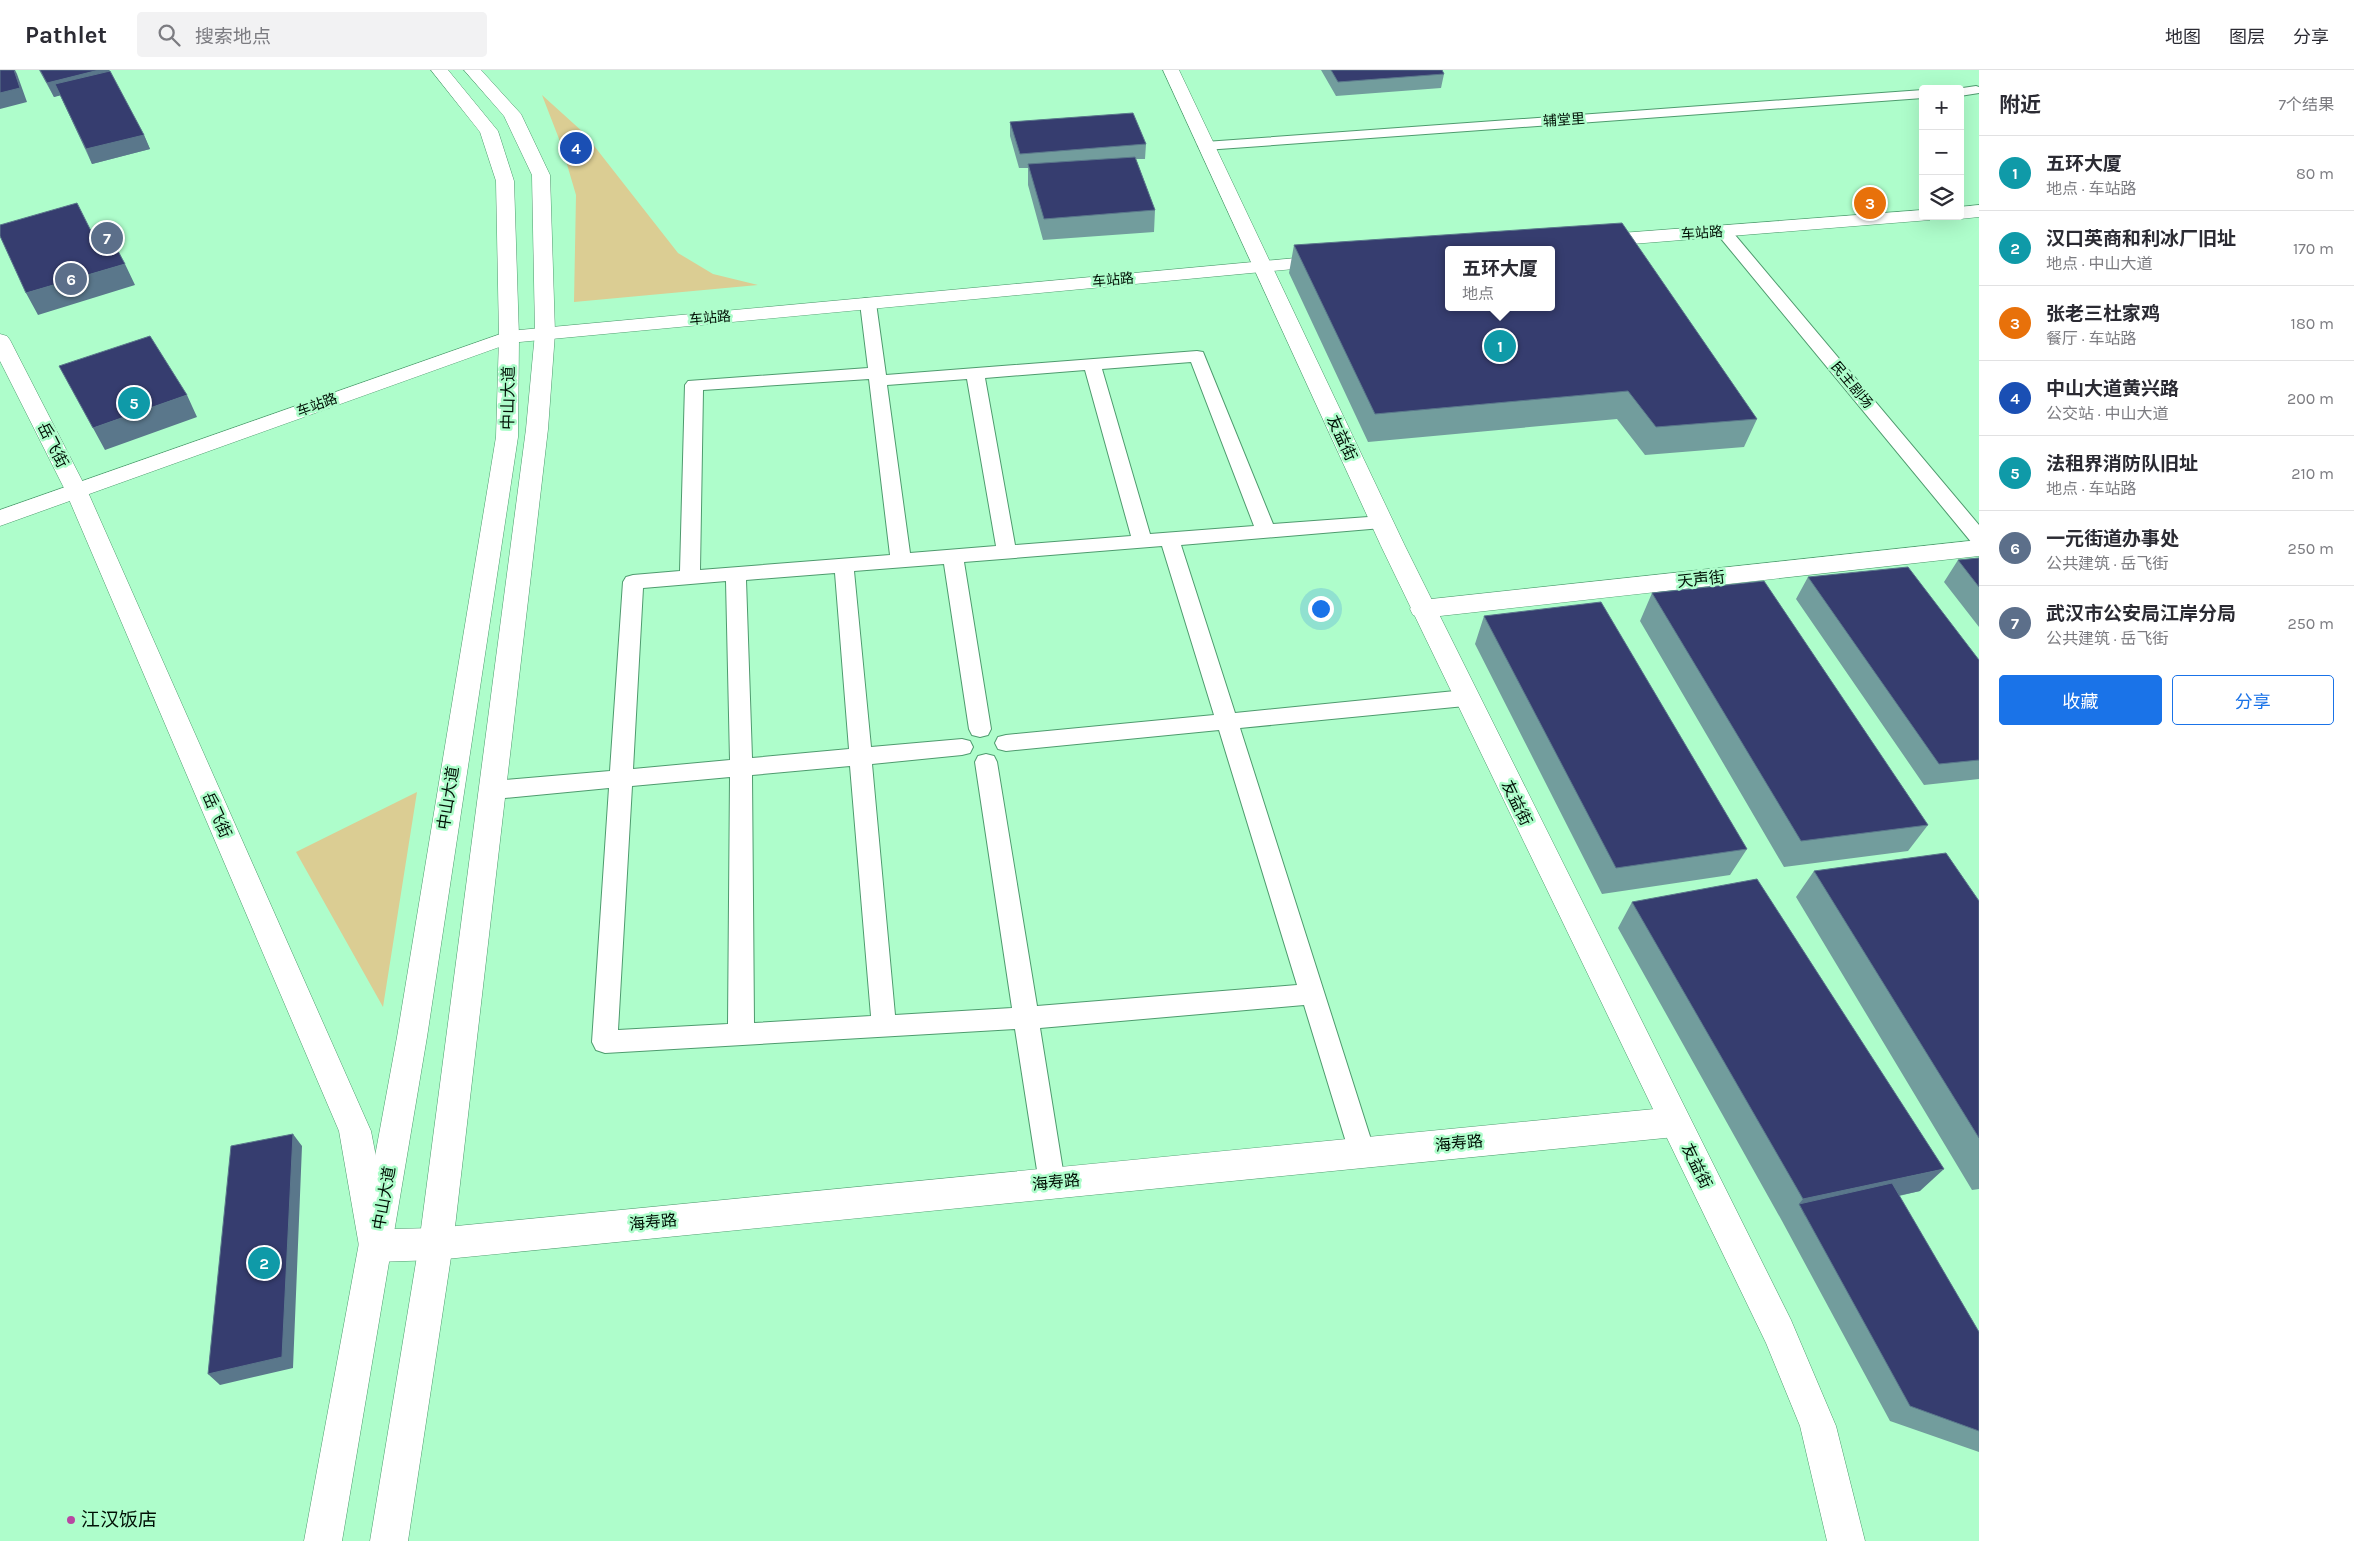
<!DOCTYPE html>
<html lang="zh">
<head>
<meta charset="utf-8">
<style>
  :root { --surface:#fff; --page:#f2f2f3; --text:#2b2b33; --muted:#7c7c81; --line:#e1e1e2; --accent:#1a73e8 }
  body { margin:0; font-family:Karla,"Noto Sans SC",sans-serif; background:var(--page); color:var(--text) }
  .controls { position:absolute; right:15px; top:15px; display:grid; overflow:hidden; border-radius:5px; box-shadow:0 5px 20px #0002 }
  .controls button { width:45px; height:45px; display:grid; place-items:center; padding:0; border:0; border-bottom:1px solid var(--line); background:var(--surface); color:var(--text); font:25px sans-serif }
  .you { position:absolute; left:1320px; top:538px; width:18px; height:18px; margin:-12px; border:4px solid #fff; border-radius:50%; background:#1a73e8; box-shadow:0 0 0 8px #1a73e833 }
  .badge { display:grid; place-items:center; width:32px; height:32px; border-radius:50%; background:var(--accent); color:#fff; font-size:16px; font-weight:700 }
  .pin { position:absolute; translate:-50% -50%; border:2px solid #fff; box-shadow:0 1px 5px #0006 }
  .popup { position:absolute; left:1445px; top:176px; width:110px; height:65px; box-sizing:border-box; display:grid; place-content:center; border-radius:5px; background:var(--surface); filter:drop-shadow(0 1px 4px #0005); font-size:16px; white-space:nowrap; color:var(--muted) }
  .popup b { font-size:19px; color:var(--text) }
  .popup::after { content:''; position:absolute; left:50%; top:100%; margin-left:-10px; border:10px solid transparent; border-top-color:var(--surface) }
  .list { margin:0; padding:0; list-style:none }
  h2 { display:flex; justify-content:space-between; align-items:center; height:65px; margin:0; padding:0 20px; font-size:21px }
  h2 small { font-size:16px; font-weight:400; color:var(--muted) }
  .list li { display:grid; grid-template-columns:32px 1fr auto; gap:15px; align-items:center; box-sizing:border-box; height:75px; padding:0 20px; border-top:1px solid var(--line) }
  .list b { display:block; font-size:19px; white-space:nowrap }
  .list p { margin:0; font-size:16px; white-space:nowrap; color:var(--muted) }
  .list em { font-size:16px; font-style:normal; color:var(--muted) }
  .actions { display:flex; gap:10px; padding:15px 20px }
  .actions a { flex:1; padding:11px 0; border:1px solid var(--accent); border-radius:5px; text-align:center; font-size:18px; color:var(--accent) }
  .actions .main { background:var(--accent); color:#fff }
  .icon { flex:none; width:28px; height:28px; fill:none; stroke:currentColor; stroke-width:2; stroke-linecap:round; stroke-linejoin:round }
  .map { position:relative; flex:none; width:1979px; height:1471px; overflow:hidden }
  header { display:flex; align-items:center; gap:30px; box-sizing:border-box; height:70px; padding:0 25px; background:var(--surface); border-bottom:1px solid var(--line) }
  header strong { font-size:24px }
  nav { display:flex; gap:28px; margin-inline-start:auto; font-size:18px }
  .search { width:350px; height:45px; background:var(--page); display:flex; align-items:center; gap:12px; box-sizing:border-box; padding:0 18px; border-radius:5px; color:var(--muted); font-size:19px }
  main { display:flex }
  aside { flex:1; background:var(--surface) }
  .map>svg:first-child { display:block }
  .green { fill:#dbcd93 }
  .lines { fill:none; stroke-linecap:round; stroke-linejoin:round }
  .service-casing { stroke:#4e9b6e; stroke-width:2 }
  .minor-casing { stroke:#4e9b6e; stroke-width:1 }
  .tertiary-casing { stroke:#4e9b6e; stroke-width:1 }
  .secondary-casing { stroke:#4e9b6e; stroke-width:1 }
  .service { fill:#fff; fill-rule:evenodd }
  .minor { fill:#fff; fill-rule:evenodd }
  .tertiary { fill:#fff; fill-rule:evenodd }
  .secondary { fill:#fff; fill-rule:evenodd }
  .wall { fill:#729d9d }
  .shaded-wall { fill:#5a778b }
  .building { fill:#363d6f; stroke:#5a778b; fill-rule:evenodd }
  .poi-dot { fill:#b847a2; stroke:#aefdcb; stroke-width:2 }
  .labels { text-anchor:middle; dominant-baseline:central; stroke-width:5; stroke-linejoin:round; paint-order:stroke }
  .far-street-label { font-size:14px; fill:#001005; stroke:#aefdcb }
  .street-label { font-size:16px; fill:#001005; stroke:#aefdcb }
  .near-poi-label { font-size:19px; fill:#001005; stroke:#aefdcb; text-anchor:start }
</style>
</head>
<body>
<header>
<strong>Pathlet</strong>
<div class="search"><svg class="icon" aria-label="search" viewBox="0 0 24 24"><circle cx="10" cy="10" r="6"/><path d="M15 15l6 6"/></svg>搜索地点</div>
<nav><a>地图</a><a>图层</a><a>分享</a></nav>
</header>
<main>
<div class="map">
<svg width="1979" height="1471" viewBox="0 0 1979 1471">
  <rect width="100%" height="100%" fill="#aefdcb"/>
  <path class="green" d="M 542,25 L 584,63 L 678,183 L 713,204 L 758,215 L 574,232 L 576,125 L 561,74 Z
    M 417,722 L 383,937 L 296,782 Z"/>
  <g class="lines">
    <g class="service-casing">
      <path id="service" d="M 1976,16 L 1979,17 L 1979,23 L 1960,26 L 1960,19 L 1956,19 Z
        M 1923,20 L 1923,28 L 1205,80 L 1198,76 L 1205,72 Z
        M 1724,157 L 1730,159 L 1979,455 L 1979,474 L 1972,473 L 1718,165 L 1716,162 L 1718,159 Z
        M 868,228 L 874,229 L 876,233 L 886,305 L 1197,281 L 1203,282 L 1273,454 L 1382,446 L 1389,448 L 1392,452 L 1389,456 L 1382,458 L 1181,475 L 1235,643 L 1465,620 L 1473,622 L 1476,628 L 1473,634 L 1465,636 L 1240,658 L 1375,1082 L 1371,1091 L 1362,1094 L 1353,1091 L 1349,1082 L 1304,935 L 1040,958 L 1065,1113 L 1062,1122 L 1052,1126 L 1042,1122 L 1039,1113 L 1015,959 L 605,983 L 596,980 L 592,972 L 609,718 L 494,729 L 486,726 L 483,720 L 486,714 L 494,711 L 610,701 L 623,512 L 626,507 L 633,505 L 680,501 L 685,315 L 688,311 L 868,298 L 860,233 L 862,229 ZM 1191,292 L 1254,456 L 1150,464 L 1102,299 ZM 1085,300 L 1131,466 L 1015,475 L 985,308 ZM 869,309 L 890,485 L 700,500 L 703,320 ZM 967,309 L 996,476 L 910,483 L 887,315 ZM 1162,476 L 1214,645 L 1006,665 L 998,667 L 995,673 L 998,679 L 1006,681 L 1219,660 L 1297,915 L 1037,936 L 997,692 L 994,686 L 986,684 L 978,686 L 975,692 L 1012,938 L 895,945 L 872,694 L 962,685 L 970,683 L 973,677 L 970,671 L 962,669 L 871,677 L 854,501 L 944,494 L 969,659 L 972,665 L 980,667 L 988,665 L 991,659 L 964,492 ZM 835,503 L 849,679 L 752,688 L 746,510 ZM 726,511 L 730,690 L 633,699 L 643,518 ZM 850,696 L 871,946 L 754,953 L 752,705 ZM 730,707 L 728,954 L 618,960 L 632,716 Z"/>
    </g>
    <g class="minor-casing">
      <path id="minor" d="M 1979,135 L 1979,147 L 1960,149 L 1953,146 L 1960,146 L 1960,137 Z
        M 1923,140 L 1923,146 L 1932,146 L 1930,150 L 1595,177 L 1588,175 L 1585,171 L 1588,167 L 1595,165 Z
        M 1329,185 L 1336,187 L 1339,191 L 1336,195 L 509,273 L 502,271 L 499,267 L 502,263 L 509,261 Z
        M 0,264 L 7,266 L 10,270 L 87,420 L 371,1061 L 390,1159 L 436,1158 L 1675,1037 L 1686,1042 L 1691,1052 L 1686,1062 L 1675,1067 L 436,1190 L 376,1192 L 364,1187 L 359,1176 L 339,1061 L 65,420 L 0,291 Z
        M 1979,470 L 1979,486 L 1422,548 L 1413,545 L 1410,539 L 1413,533 L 1422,530 Z"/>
    </g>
    <g class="tertiary-casing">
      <path id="tertiary" d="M 1163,0 L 1179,0 L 1405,476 L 1791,1250 L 1836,1356 L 1865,1471 L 1827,1471 L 1800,1356 L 1766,1273 L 1381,476 Z
        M 509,261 L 516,263 L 519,267 L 516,271 L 0,456 L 0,440 Z"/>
    </g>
    <g class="secondary-casing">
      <path id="secondary" d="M 431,0 L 448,0 L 498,61 L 514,111 L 519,267 L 518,367 L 427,967 L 342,1471 L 304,1471 L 397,967 L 496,367 L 499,267 L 496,111 L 480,62 Z
        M 464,0 L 481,0 L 521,44 L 550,105 L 555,263 L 548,359 L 453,1174 L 408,1471 L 370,1471 L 419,1174 L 526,359 L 535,263 L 532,105 L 504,46 Z"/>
    </g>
    <use href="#service" class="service"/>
    <use href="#minor" class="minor"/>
    <use href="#tertiary" class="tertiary"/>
    <use href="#secondary" class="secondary"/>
  </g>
  <path class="wall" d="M 39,0 L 109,0 L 144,65 L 150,79 L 92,94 L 60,25 L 54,27 Z
    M 1321,0 L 1442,0 L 1444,4 L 1441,18 L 1336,26 Z
    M 1010,52 L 1146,74 L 1145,89 L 1136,89 L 1155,140 L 1154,162 L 1043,170 L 1028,115 L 1028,98 L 1019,98 L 1010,66 Z
    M 1294,175 L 1757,349 L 1744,377 L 1645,385 L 1617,349 L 1368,372 L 1289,203 Z
    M 1979,488 L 1979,557 L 1944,512 L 1958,490 Z
    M 1808,507 L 1979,590 L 1979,709 L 1924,715 L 1796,529 Z
    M 1652,523 L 1928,755 L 1908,781 L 1784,797 L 1640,551 Z
    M 1484,546 L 1747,779 L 1730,805 L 1602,824 L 1475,574 Z
    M 1814,801 L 1979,831 L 1979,1119 L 1972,1120 L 1796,827 Z
    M 1632,832 L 1920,1121 L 1899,1126 L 1979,1262 L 1979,1382 L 1890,1351 L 1782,1151 L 1618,858 Z"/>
  <path class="shaded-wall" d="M 14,0 L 15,0 L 17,4 L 27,32 L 0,39 L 0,23 Z
    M 99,0 L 109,0 L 114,12 L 54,27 L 47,13 Z
    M 144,65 L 150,79 L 92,94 L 86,79 Z
    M 125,194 L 135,215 L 38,245 L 26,223 Z
    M 187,325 L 197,347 L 105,380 L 93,358 Z
    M 293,1064 L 302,1076 L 293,1298 L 220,1315 L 208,1304 Z
    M 1944,1099 L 1920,1121 L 1805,1146 L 1799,1134 L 1803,1129 Z"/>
  <path class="building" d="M 0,0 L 14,0 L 20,18 L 0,23 Z
    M 40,0 L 99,0 L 47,13 Z
    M 1331,0 L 1442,0 L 1444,4 L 1338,12 Z
    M 110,1 L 144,65 L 86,79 L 55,14 Z
    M 1133,43 L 1146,74 L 1020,84 L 1010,52 Z
    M 1135,87 L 1155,140 L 1044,149 L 1028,94 Z
    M 77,133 L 91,161 L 105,157 L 125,194 L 26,223 L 0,166 L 0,155 Z
    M 1622,153 L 1757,349 L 1656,357 L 1628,321 L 1375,344 L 1294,175 ZM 1449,180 L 1551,180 L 1551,237 L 1449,237 Z
    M 150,266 L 187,325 L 93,358 L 59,296 Z
    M 1979,488 L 1979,517 L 1958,490 Z
    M 1908,497 L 1979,590 L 1979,690 L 1939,694 L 1808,507 Z
    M 1764,511 L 1928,755 L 1801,771 L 1652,523 Z
    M 1601,532 L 1747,779 L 1616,798 L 1484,546 Z
    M 1946,783 L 1979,831 L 1979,1068 L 1814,801 Z
    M 1757,809 L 1944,1099 L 1803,1129 L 1632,832 Z
    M 293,1064 L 282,1287 L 208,1304 L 231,1076 Z
    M 1892,1113 L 1979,1262 L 1979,1361 L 1910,1336 L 1799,1134 Z"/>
  <circle class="poi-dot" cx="71" cy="1450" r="5"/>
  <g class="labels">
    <g class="far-street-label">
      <text transform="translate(1564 50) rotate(-4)">辅堂里</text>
      <text transform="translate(1702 163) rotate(-4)">车站路</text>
      <text transform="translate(1113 210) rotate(-5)">车站路</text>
      <text transform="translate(710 248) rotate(-5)">车站路</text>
      <text transform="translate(1852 315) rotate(50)">民主剧场</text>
      <text transform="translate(317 335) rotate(-20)">车站路</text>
    </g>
    <g class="street-label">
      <text transform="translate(508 328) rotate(-89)">中山大道</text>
      <text transform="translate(1342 368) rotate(65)">友益街</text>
      <text transform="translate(53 375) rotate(63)">岳飞街</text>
      <text transform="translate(1701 509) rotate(-6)">天声街</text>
      <text transform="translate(448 728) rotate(-81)">中山大道</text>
      <text transform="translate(1517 733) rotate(64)">友益街</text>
      <text transform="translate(217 745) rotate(66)">岳飞街</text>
      <text transform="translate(1459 1073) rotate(-6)">海寿路</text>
      <text transform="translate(1697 1096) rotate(64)">友益街</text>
      <text transform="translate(1056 1112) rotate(-6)">海寿路</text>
      <text transform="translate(384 1128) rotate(-80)">中山大道</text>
      <text transform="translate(653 1152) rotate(-6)">海寿路</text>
    </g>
    <g class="near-poi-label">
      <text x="81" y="1450">江汉饭店</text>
    </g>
  </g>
</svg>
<div class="controls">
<button>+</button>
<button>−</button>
<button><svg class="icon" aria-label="layers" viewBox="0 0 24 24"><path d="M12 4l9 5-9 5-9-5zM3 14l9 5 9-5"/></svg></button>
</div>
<div class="you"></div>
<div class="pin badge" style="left:1500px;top:276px;background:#0f9aa8">1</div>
<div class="popup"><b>五环大厦</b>地点</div>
<div class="pin badge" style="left:264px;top:1193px;background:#0f9aa8">2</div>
<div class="pin badge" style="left:1870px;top:133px;background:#e8710a">3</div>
<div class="pin badge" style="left:576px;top:78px;background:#1a4fb4">4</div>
<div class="pin badge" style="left:134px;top:333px;background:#0f9aa8">5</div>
<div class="pin badge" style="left:71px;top:209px;background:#5c6f8a">6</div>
<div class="pin badge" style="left:107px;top:168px;background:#5c6f8a">7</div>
</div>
<aside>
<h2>附近<small>7个结果</small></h2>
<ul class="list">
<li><span class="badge" style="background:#0f9aa8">1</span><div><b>五环大厦</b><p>地点 · 车站路</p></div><em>80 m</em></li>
<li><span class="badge" style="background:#0f9aa8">2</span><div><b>汉口英商和利冰厂旧址</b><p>地点 · 中山大道</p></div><em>170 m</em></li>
<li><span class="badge" style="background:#e8710a">3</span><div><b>张老三杜家鸡</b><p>餐厅 · 车站路</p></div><em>180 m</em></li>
<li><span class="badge" style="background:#1a4fb4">4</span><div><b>中山大道黄兴路</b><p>公交站 · 中山大道</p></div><em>200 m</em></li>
<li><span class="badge" style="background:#0f9aa8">5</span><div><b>法租界消防队旧址</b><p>地点 · 车站路</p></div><em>210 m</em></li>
<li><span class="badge" style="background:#5c6f8a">6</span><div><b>一元街道办事处</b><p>公共建筑 · 岳飞街</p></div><em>250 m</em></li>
<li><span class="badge" style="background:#5c6f8a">7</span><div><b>武汉市公安局江岸分局</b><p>公共建筑 · 岳飞街</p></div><em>250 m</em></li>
</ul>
<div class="actions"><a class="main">收藏</a><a>分享</a></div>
</aside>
</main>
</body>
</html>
